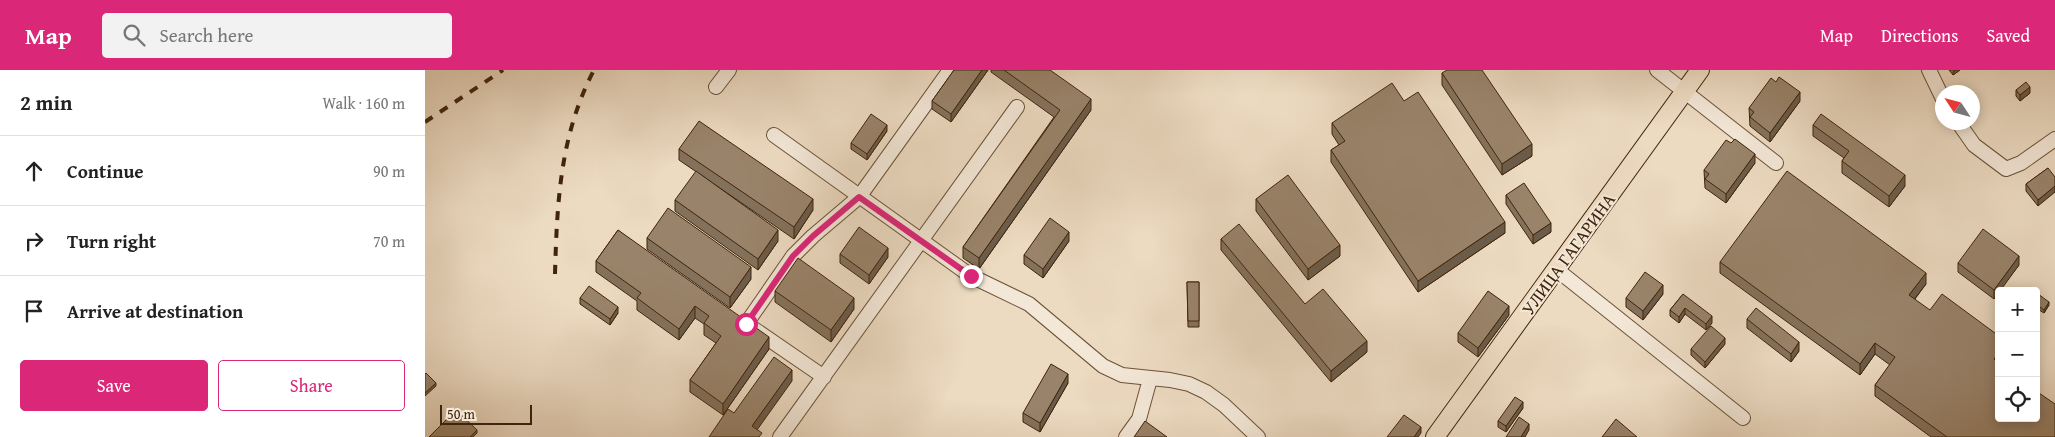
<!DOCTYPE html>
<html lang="en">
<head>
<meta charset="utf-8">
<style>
  :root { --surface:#fff; --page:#f2f2f2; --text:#222; --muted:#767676; --line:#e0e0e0; --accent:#db2777 }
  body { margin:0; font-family:"Gentium Book Plus",serif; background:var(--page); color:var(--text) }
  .controls { position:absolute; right:15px; bottom:15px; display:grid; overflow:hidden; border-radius:5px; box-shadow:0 2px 12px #0003 }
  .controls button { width:45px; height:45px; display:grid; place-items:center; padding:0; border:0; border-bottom:1px solid var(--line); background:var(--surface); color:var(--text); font:25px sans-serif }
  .compass { position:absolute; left:1510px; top:15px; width:45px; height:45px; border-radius:50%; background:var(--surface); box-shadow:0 2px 12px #0003; rotate:306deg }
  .scale { position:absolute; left:15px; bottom:12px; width:92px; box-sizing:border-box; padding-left:5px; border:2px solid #40240b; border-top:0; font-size:14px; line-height:18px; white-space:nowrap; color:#40240b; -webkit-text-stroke:4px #f3e7d7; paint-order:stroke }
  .stop { position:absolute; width:15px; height:15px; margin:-11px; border:4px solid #db2777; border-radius:50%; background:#fff }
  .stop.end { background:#db2777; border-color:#fff; box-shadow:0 1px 5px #0008 }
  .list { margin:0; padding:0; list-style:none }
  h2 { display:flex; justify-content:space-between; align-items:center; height:65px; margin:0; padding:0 20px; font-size:21px }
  h2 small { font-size:16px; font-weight:400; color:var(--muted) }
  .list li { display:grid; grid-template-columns:32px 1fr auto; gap:15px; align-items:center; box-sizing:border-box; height:70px; padding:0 20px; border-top:1px solid var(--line) }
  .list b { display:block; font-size:19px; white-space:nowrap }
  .list em { font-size:16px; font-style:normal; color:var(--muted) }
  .actions { display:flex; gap:10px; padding:15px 20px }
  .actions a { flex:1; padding:11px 0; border:1px solid var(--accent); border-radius:5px; text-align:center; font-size:18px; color:var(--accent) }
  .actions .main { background:var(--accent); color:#fff }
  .icon { flex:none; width:28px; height:28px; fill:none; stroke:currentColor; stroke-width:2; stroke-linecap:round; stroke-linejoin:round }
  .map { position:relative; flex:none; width:1630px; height:367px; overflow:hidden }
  header { display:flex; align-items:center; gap:30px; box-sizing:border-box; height:70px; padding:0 25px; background:var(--accent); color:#fff }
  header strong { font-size:24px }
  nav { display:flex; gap:28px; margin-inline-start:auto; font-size:18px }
  .search { width:350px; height:45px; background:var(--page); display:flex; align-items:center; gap:12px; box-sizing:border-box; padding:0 18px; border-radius:5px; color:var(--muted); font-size:19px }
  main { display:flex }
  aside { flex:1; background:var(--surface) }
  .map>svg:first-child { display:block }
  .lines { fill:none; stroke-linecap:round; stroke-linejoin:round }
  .minor-casing { stroke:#6b5238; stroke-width:16 }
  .major-casing { stroke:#40240b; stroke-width:20 }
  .minor { stroke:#f3e7d7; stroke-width:14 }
  .major { stroke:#ecdac1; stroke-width:18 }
  .rail { stroke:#40240b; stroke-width:4; stroke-dasharray:9 9; stroke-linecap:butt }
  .wall { fill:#84715b; stroke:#40240b }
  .shaded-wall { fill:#6b5c4a; stroke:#40240b }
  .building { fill:#99836a; stroke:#40240b }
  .route { stroke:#db2777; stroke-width:6 }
  .labels { text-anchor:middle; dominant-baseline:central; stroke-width:4; stroke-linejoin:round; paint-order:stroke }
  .street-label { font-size:18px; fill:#40240b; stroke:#f3e7d7 }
</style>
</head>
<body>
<header>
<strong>Map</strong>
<div class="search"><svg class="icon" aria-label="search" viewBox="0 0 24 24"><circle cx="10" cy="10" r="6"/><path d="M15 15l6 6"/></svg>Search here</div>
<nav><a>Map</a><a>Directions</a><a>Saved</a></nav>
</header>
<main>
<aside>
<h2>2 min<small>Walk · 160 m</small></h2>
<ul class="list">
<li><svg class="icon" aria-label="ahead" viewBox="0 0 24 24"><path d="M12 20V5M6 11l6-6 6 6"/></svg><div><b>Continue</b></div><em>90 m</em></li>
<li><svg class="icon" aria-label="right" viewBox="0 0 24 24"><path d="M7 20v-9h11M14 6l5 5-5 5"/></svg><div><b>Turn right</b></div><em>70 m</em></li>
<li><svg class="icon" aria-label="arrive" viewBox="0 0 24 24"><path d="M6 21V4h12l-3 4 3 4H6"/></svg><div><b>Arrive at destination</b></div></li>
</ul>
<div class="actions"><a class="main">Save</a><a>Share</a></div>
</aside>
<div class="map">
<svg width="1630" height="367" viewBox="0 0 1630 367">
  <rect width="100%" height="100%" fill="#ecdac1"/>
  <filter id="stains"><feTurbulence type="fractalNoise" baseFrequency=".004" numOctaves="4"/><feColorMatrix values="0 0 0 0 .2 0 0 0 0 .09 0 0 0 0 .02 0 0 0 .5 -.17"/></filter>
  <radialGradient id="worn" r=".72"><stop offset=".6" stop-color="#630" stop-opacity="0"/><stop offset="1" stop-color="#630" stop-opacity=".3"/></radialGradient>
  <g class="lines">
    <g class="minor-casing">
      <path id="minor" d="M 1232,0 L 1351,93
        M 1504,0 L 1518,29
        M 291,17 L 304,0
        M 1533,52 L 1549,75 L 1581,99 L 1596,93 L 1630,69
        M 349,65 L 546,206 L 604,234 L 678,296 L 697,305 L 745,310 L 764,314 L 781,322 L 799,335 L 833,367
        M 1131,199 L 1318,348
        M 321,254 L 368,186 L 388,166 L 434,127 L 525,0
        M 329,259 L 399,307
        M 355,367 L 592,37
        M 701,367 L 714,349 L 725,309"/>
    </g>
    <g class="major-casing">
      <path id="major" d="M 1010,367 L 1275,0"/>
    </g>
    <use href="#minor" class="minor"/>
    <use href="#major" class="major"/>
    <path class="rail" d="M 0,52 L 78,0
      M 130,204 C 132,132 135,65 169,0"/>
  </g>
  <path class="wall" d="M 529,0 L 563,0 L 526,52 L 507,39 L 507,31 Z
    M 566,0 L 625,0 L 666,40 L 554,199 L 538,188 L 538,177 L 629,47 L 566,2 Z
    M 1524,0 L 1535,0 L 1528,5 Z
    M 1017,3 L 1107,86 L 1077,105 L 1017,15 Z
    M 1351,12 L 1375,31 L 1345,72 L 1325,56 L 1324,38 Z
    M 1591,20 L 1605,23 L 1595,31 L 1591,26 Z
    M 979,31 L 1080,163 L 993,222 L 906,92 L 906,80 L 914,75 L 907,64 L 907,53 Z
    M 1388,55 L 1480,116 L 1464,137 L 1417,103 L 1417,91 L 1419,88 L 1388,66 Z
    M 462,61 L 442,90 L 426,79 L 426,73 Z
    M 254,79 L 388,140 L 369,169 L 254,90 Z
    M 1330,93 L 1301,133 L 1280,118 L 1279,100 Z
    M 1623,98 L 1613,136 L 1601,121 L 1601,114 Z
    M 1081,125 L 1126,162 L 1108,174 L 1081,134 Z
    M 831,129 L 915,186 L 883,210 L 831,141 Z
    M 250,130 L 353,171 L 333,200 L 250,141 Z
    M 193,160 L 344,279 L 298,345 L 265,322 L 265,310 L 291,273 L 279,265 L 279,254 L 270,248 L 254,270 L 212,240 L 212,231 L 171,202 L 171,191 Z
    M 222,168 L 326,209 L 305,238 L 222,179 Z
    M 796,169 L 880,234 L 942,282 L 906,312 L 796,180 Z
    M 644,171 L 618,208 L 599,194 L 599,185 Z
    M 415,184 L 463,187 L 444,214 L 415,193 Z
    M 1295,192 L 1501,214 L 1490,229 L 1574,348 L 1630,367 L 1506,367 L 1450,326 L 1450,315 L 1465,295 L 1450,284 L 1435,305 L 1295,203 Z
    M 1533,193 L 1594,195 L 1574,221 L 1574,223 L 1569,229 L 1533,202 Z
    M 762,212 L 774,212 L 774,257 L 763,257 Z
    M 350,221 L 429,239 L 406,272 L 350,232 Z
    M 1238,224 L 1218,250 L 1201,237 L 1201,228 Z
    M 1258,224 L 1287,253 L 1281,260 L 1260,244 L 1254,253 L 1245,246 L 1245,240 Z
    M 1611,227 L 1624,235 L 1619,243 L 1611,238 Z
    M 155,228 L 193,243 L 185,255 L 155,234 Z
    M 1084,245 L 1053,287 L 1033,272 L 1033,263 Z
    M 1322,249 L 1374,281 L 1366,292 L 1322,258 Z
    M 1300,274 L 1280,298 L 1266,285 L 1266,279 Z
    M 643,313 L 615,362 L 598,352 L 598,343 Z
    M 1098,338 L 1081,362 L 1073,357 L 1073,351 Z"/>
  <path class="shaded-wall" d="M 557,0 L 563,0 L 526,52 L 526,44 Z
    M 1531,0 L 1535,0 L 1528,5 L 1528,2 Z
    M 1605,17 L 1605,23 L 1595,31 L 1595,25 Z
    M 1375,22 L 1375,31 L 1345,72 L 1345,63 Z
    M 666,29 L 666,40 L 554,199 L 554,188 Z
    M 462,55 L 462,61 L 442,90 L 442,84 Z
    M 1107,74 L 1107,86 L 1077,105 L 1077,94 Z
    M 1330,84 L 1330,93 L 1301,133 L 1301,124 Z
    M 1480,105 L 1480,116 L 1464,137 L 1464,126 Z
    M 1630,116 L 1630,122 L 1613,136 L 1613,130 Z
    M 388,129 L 388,140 L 369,169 L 369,157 Z
    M 1080,152 L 1080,163 L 993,222 L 993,211 Z
    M 1126,153 L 1126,162 L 1108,174 L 1108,165 Z
    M 353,160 L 353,171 L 333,200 L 333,189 Z
    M 644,162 L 644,171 L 618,208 L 618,199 Z
    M 915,175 L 915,186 L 883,210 L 883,199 Z
    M 463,178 L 463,187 L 444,214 L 444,205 Z
    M 1594,186 L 1594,195 L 1575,221 L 1574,221 L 1574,223 L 1569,229 L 1569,220 Z
    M 326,197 L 326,209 L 305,238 L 305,227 Z
    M 1501,203 L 1501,214 L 1484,236 L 1484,225 Z
    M 1238,215 L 1238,224 L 1218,250 L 1218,241 Z
    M 429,228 L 429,239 L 406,272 L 406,260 Z
    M 1624,232 L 1624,235 L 1619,243 L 1619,240 Z
    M 270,236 L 270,248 L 254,270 L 254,259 Z
    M 1084,236 L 1084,245 L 1053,287 L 1053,278 Z
    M 193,237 L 193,243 L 185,255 L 185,249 Z
    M 1260,238 L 1260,244 L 1254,253 L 1254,247 Z
    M 1287,246 L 1287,253 L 1281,260 L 1281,254 Z
    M 344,267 L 344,279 L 298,345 L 298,334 Z
    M 1300,268 L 1300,274 L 1280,298 L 1280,292 Z
    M 942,271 L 942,282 L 906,312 L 906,301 Z
    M 1374,272 L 1374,281 L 1366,292 L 1366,284 Z
    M 1450,273 L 1450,284 L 1435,305 L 1435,294 Z
    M 1574,283 L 1574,294 L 1569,289 Z
    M 367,300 L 367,311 L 327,367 L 327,356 Z
    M 643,304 L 643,313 L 615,362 L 615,353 Z
    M 11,313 L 11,316 L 0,326 L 0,323 Z
    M 1098,332 L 1098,338 L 1081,362 L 1081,356 Z
    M 1104,354 L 1104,360 L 1100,367 L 1096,367 Z
    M 996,357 L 996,363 L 993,367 L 989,367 Z
    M 52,360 L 52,363 L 48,367 L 45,367 Z"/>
  <path class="building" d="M 529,0 L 557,0 L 526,44 L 507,31 Z
    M 579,0 L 625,0 L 666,29 L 554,188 L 538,177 L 635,40 Z
    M 1022,0 L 1057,0 L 1107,74 L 1077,94 L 1017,3 Z
    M 1354,7 L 1375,22 L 1345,63 L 1325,47 L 1329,42 L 1324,38 L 1346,8 L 1351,12 Z
    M 1601,12 L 1605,17 L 1595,25 L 1591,20 Z
    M 967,13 L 979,31 L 993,22 L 1080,152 L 993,211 L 906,80 L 920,71 L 907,53 Z
    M 446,44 L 462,55 L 442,84 L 426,73 Z
    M 1396,44 L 1480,105 L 1464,126 L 1417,91 L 1424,81 L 1388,55 Z
    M 274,51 L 388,129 L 369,157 L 254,79 Z
    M 1310,69 L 1330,84 L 1301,124 L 1280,109 L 1284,104 L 1279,100 L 1301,70 L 1306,73 Z
    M 1623,98 L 1630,107 L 1630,116 L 1613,130 L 1601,114 Z
    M 271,101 L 353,160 L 333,189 L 250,130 Z
    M 1362,101 L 1501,203 L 1484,225 L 1505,240 L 1517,224 L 1574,266 L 1574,283 L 1569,289 L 1574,293 L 1574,348 L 1611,348 L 1611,321 L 1630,334 L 1630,367 L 1522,367 L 1450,315 L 1470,287 L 1450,273 L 1435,294 L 1295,192 Z
    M 863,105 L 915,175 L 883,199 L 831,129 Z
    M 1099,113 L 1126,153 L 1108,165 L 1081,125 Z
    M 243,138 L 326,197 L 305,227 L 222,168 Z
    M 625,148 L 644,162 L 618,199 L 599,185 Z
    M 814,154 L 880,234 L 898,219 L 942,271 L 906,301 L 796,169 Z
    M 434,157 L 463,178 L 444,205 L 415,184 Z
    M 1558,159 L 1594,186 L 1569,220 L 1533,193 Z
    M 193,160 L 344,267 L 298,334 L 265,310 L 296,266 L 279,253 L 284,246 L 270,236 L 254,259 L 212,228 L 216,223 L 171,191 Z
    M 373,188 L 429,228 L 406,260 L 350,221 Z
    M 1220,202 L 1238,215 L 1218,241 L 1201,228 Z
    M 762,212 L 774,212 L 774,251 L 763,251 Z
    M 164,216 L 193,237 L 185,249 L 155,228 Z
    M 1063,221 L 1084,236 L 1053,278 L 1033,263 Z
    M 1258,224 L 1287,246 L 1281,254 L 1260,238 L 1254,247 L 1245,240 Z
    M 1613,224 L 1624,232 L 1619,240 L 1611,234 L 1611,227 Z
    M 1331,238 L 1374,272 L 1366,284 L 1322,249 Z
    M 1286,256 L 1300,268 L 1280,292 L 1266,279 Z
    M 349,287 L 367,300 L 327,356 L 337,363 L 334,367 L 284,367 L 303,339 L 309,343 Z
    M 626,294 L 643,304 L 615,353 L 598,343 Z
    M 1,303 L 11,313 L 0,323 L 0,304 Z
    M 1090,327 L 1098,332 L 1081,356 L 1073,351 Z
    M 31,340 L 52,360 L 45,367 L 4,367 Z
    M 979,345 L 996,357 L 989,367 L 962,367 Z
    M 1094,347 L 1104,354 L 1096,367 L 1081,367 Z
    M 1191,349 L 1212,367 L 1177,367 Z
    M 720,351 L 742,367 L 709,367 Z"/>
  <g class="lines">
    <path class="route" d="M 321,254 L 368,186 L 388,166 L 434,127 L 546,206"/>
  </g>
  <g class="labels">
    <g class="street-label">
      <text transform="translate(1143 184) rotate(-54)">УЛИЦА ГАГАРИНА</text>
    </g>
  </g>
  <rect width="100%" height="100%" filter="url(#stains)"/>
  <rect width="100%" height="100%" fill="url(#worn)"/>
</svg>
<div class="controls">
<button>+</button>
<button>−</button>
<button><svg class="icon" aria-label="locate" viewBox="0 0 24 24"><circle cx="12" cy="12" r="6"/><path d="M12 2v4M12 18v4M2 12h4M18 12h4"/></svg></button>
</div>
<svg class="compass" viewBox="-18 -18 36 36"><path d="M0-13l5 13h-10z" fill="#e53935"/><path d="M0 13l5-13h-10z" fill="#767676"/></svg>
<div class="scale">50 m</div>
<div class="stop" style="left:321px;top:254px"></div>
<div class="stop end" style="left:546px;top:206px"></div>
</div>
</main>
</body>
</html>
